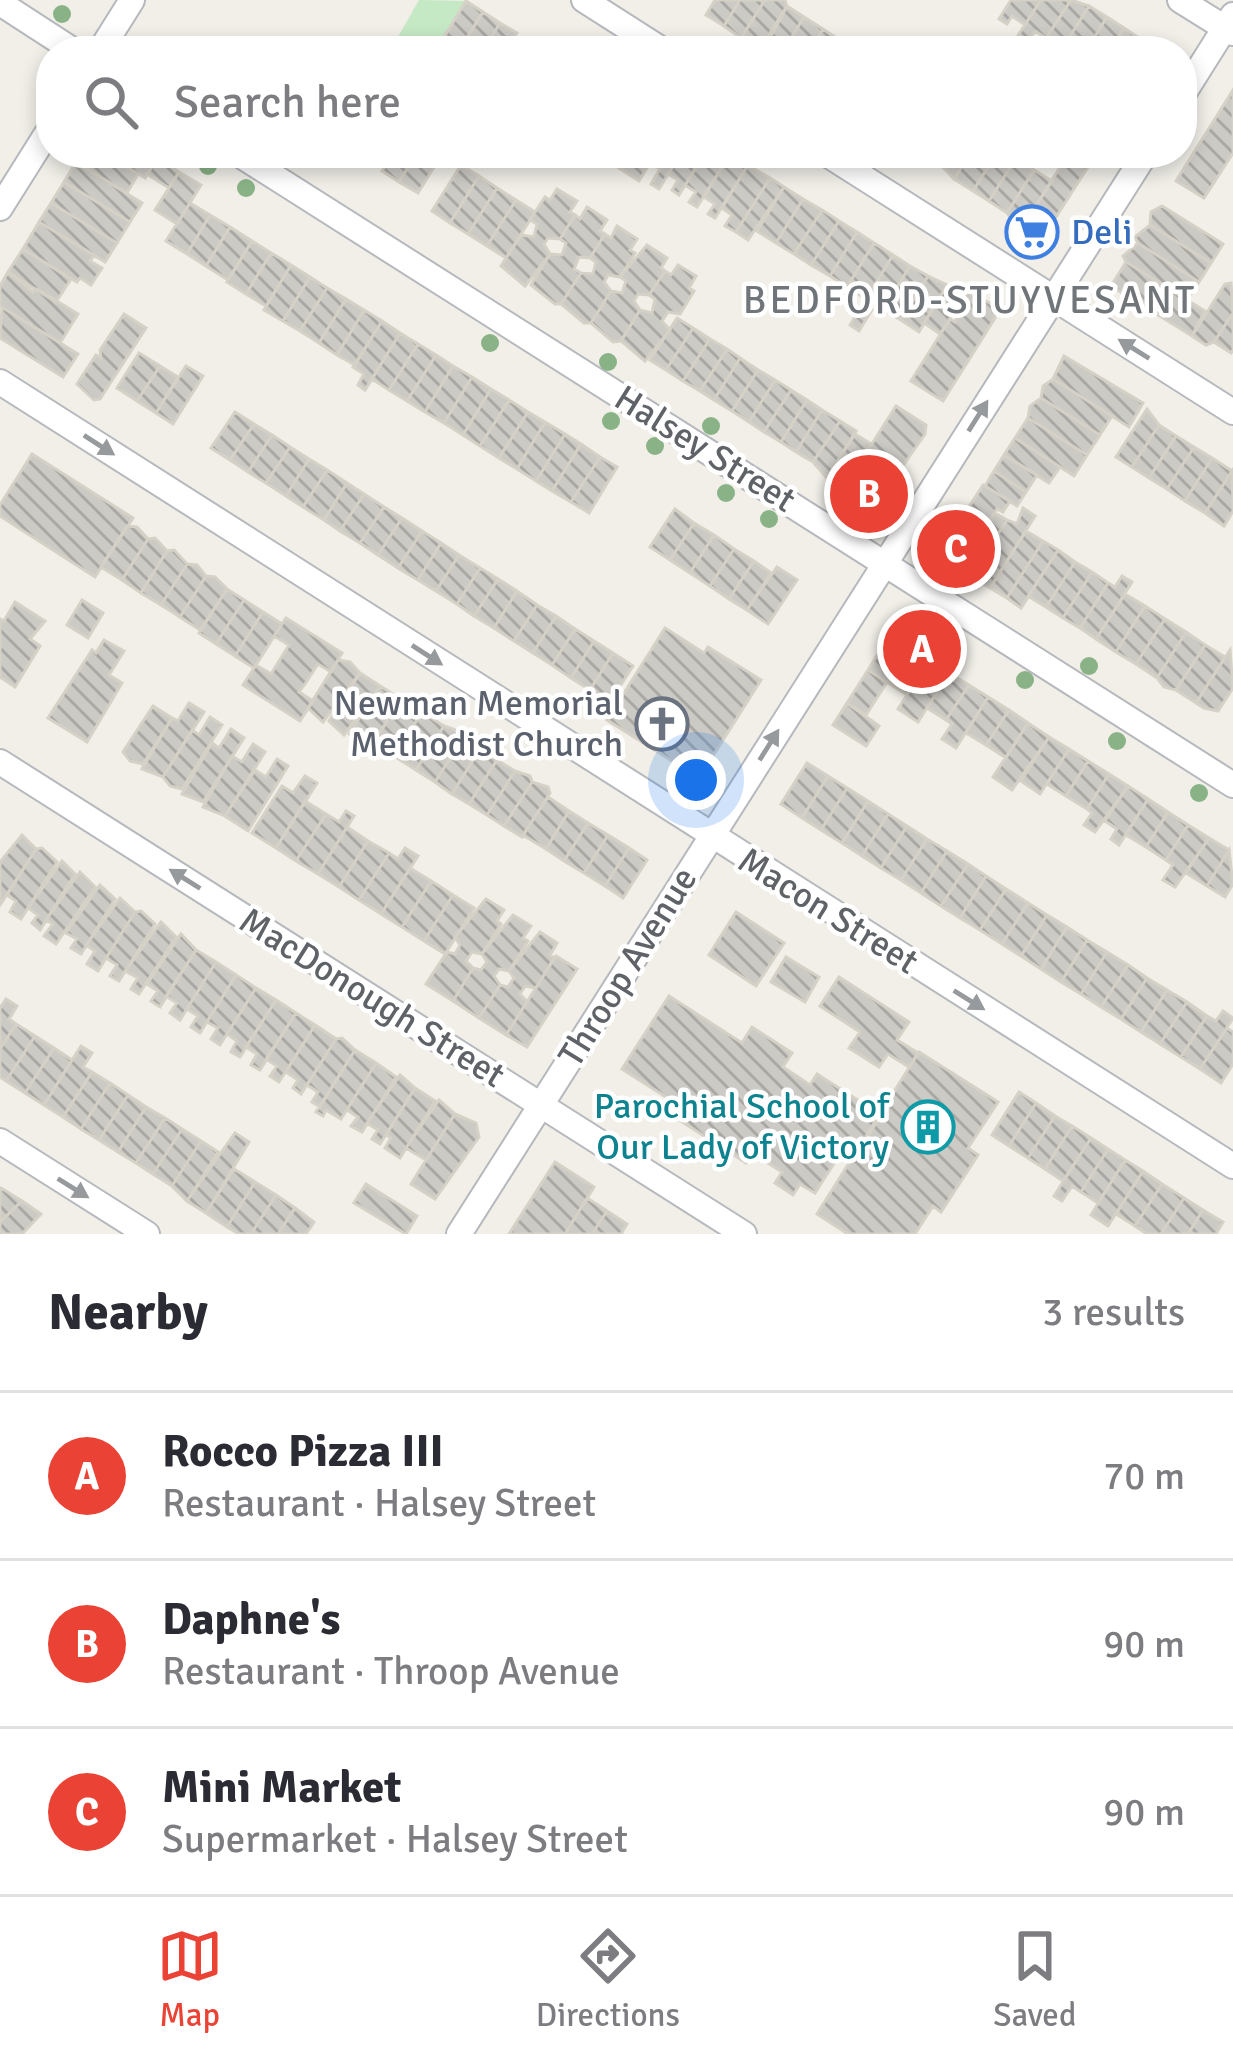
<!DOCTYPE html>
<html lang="en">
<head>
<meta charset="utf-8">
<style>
  :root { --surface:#fff; --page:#f2f2f3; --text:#2b2b33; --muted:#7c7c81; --line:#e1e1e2; --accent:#ea4335 }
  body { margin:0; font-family:Signika,sans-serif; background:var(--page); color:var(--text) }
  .you { position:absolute; left:696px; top:780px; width:42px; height:42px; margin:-30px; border:9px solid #fff; border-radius:50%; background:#1a73e8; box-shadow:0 0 0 18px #1a73e833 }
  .badge { display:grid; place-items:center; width:78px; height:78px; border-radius:50%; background:var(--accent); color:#fff; font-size:39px; font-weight:700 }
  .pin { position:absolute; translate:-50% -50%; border:6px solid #fff; box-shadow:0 3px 12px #0006 }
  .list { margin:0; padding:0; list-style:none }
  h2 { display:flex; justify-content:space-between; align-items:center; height:156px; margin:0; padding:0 48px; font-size:51px }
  h2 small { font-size:39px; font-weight:400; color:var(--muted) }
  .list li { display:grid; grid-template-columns:78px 1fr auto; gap:36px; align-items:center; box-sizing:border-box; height:168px; padding:0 48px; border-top:3px solid var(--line) }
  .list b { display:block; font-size:45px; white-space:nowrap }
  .list p { margin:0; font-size:39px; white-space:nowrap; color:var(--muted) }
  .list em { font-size:39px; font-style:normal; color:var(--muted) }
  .icon { flex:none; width:66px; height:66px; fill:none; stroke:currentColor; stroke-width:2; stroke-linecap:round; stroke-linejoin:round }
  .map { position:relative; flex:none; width:1233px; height:1234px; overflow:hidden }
  .search { position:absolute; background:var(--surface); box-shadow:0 6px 18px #0003; left:36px; right:36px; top:36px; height:132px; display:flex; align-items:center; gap:30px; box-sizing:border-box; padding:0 42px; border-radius:48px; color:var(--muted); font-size:45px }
  .sheet { height:660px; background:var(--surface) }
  nav { display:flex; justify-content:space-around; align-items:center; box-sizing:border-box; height:168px; border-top:3px solid var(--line); background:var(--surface); font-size:33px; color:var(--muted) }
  nav a { display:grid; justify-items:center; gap:6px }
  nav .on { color:var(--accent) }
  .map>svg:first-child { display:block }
  .green { fill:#c5e8c5 }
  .building { fill:url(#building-back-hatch); stroke:#d6d1c6; stroke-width:3 }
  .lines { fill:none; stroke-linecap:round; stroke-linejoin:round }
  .street-casing { stroke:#b5b8bc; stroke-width:28 }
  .street { stroke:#fff; stroke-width:24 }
  .tree { fill:#89b387 }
  .oneway { fill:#979a9d }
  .labels { text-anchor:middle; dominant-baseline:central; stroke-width:9; stroke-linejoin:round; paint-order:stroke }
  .shop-label { font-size:36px; fill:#366cbe; stroke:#fff; text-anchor:start }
  .street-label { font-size:36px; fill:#5f6368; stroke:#fff }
  .worship-label { font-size:36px; fill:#5b616d; stroke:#fff; text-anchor:end }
  .culture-label { font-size:36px; fill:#0d838f; stroke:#fff; text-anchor:end }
  .neighbourhood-label { font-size:39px; letter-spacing:3px; fill:#70757a; stroke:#fff }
</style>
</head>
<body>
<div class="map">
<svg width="1233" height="1234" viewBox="0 0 1233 1234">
  <defs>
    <pattern id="building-back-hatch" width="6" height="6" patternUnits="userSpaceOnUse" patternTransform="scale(3)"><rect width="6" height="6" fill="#cccac5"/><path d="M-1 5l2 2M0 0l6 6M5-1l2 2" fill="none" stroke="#a9a8a4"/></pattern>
  </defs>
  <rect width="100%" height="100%" fill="#f1efe8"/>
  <path class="green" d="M 419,0 L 466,1 L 435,51 L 390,51 Z"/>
  <path class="building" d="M 715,0 L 740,0 L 724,26 L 706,15 Z
    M 740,0 L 765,0 L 741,38 L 724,26 Z
    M 765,0 L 785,0 L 787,6 L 760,49 L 741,38 Z
    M 1011,0 L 1041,0 L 1025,25 L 1012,16 L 1007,24 L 999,19 Z
    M 1041,0 L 1071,0 L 1046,38 L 1035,31 L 1027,43 L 1017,37 Z
    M 1071,0 L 1089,6 L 1062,49 L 1056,44 L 1051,51 L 1038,51 Z
    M 466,1 L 483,12 L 461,47 L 444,37 Z
    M 787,6 L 804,17 L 783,51 L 763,51 Z
    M 1089,6 L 1107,17 L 1086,51 L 1066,51 L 1062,49 Z
    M 483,12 L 500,23 L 483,51 L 467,51 L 461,47 Z
    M 804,17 L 823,29 L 810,51 L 783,51 Z
    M 1107,17 L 1124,28 L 1110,51 L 1086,51 Z
    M 500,23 L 517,33 L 506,51 L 483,51 Z
    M 1124,28 L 1142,40 L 1135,51 L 1110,51 Z
    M 823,29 L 841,41 L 835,51 L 810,51 Z
    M 1233,90 L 1233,153 L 1204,198 L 1176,181 Z
    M 82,153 L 104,153 L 138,174 L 127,193 L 76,162 Z
    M 104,153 L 155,153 L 159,155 L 145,178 Z
    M 393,153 L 417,153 L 399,182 L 382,171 Z
    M 417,153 L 439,159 L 418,193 L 399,182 Z
    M 628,153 L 656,153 L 639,181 L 619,168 Z
    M 656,153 L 681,153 L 659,189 L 651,184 L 660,169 L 650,163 Z
    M 681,153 L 705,153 L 679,195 L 672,190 L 678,180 L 668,174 Z
    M 705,153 L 730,154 L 697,207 L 689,202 L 696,192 L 685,185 Z
    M 946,153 L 970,153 L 954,179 L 940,164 Z
    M 970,153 L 997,153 L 973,191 L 954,179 Z
    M 997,153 L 1016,158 L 989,201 L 973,191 Z
    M 1069,153 L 1097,153 L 1040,242 L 1021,229 Z
    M 730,154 L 748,165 L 715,218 L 708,214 L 715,204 L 704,197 Z
    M 157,158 L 179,172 L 169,188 L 147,174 Z
    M 1016,158 L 1034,170 L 1007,213 L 989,201 Z
    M 76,162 L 142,203 L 130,222 L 64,182 Z
    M 461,165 L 479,176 L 450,223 L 432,211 Z
    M 748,165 L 770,178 L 736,232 L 725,226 L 732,215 L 722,208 Z
    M 1034,170 L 1052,181 L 1021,229 L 1007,213 Z
    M 179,172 L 201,185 L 177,224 L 155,210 Z
    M 479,176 L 497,188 L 468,234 L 450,223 Z
    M 770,178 L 784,187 L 748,240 L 736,232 Z
    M 64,182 L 130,222 L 117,243 L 51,203 Z
    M 784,187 L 803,199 L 776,243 L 757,231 Z
    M 497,188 L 516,200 L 487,246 L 468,234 Z
    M 557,189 L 577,201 L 570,212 L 575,215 L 560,239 L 548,238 L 544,244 L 550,254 L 525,286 L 501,266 L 521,235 L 534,237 L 537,224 L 530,220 L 545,197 L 550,200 Z
    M 803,199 L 822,210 L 794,254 L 776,243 Z
    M 516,200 L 535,212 L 506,258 L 487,246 Z
    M 51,203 L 117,243 L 105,262 L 39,222 Z
    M 190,203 L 210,215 L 187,254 L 166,241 Z
    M 1162,206 L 1223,244 L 1211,263 L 1150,225 L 1151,212 Z
    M 587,207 L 607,220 L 600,231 L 605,234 L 590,258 L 579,257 L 574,269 L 581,273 L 561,304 L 555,304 L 531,285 L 550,254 L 562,255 L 566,243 L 560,239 L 575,215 L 580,219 Z
    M 822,210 L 839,221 L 811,265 L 794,254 Z
    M 210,215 L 230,227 L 206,266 L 187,254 Z
    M 839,221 L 857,232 L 830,276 L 811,265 Z
    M 39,222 L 94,255 L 90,261 L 102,268 L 91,285 L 80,278 L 77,282 L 23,249 Z
    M 1150,225 L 1211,263 L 1199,282 L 1138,243 L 1135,237 Z
    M 617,226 L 637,239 L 630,250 L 635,253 L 620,277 L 608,275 L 604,282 L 611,291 L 591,323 L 584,323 L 561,304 L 581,273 L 593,274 L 596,262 L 590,258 L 605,234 L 611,238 Z
    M 230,227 L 252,241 L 228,280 L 206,266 Z
    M 857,232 L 874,243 L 847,287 L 830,276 Z
    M 252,241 L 271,253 L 246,294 L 227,282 Z
    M 874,243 L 893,255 L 866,299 L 847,287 Z
    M 1138,243 L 1199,282 L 1187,300 L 1126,262 L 1123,256 Z
    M 647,245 L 667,258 L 661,268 L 665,271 L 649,295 L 638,294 L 634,301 L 640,310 L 621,341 L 613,342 L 591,323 L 611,291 L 622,293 L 626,281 L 620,277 Z
    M 23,249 L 71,279 L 56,302 L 8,272 Z
    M 271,253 L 291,265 L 266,306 L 246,294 Z
    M 893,255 L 910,266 L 883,310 L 875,305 L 859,331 L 850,325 Z
    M 1126,262 L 1205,311 L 1192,336 L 1111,286 Z
    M 291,265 L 310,277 L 283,321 L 264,310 Z
    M 678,265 L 696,276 L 689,288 L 694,291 L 680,314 L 668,312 L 662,321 L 670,330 L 645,361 L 621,341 L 640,310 L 652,313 L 655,299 L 649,295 L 665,271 L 671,275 Z
    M 910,266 L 928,276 L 901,320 L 883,310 Z
    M 8,272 L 33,292 L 37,289 L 78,314 L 60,343 L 0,306 L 0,286 Z
    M 928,276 L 947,285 L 919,332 L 901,320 Z
    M 310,277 L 327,288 L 300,331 L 283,321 Z
    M 1231,283 L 1233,313 L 1214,342 L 1206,345 L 1192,336 L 1225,284 Z
    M 947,285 L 967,292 L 940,334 L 924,323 Z
    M 327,288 L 346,299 L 319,343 L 300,331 Z
    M 967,292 L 994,305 L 995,318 L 943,401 L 911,381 L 950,319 L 955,322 Z
    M 346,299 L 364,310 L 337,355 L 319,343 Z
    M 2,307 L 78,354 L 63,377 L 0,338 Z
    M 364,310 L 382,321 L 355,365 L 337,355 Z
    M 1233,313 L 1233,350 L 1231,353 L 1214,342 Z
    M 124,314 L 146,328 L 100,399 L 94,400 L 77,384 L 96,355 L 101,358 L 100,350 Z
    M 677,318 L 693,328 L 666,370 L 650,360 Z
    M 382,321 L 400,333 L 365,390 L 358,385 L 364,374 L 353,367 Z
    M 693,328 L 710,339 L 683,381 L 666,370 Z
    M 400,333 L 418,344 L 389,390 L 372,379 Z
    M 710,339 L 727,349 L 700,391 L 683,381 Z
    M 418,344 L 436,355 L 407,401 L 389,390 Z
    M 727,349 L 740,358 L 714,400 L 700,391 Z
    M 139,353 L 160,366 L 137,401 L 117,388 Z
    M 436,355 L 453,366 L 425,412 L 407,401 Z
    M 1064,356 L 1143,403 L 1129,427 L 1053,379 Z
    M 740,358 L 758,370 L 732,411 L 714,400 Z
    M 160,366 L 178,377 L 156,413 L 137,401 Z
    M 186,366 L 203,376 L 173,424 L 156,413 Z
    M 453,366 L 472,377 L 444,423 L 425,412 Z
    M 758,370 L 775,380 L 749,422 L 732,411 Z
    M 472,377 L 491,389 L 463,435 L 444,423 Z
    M 1053,379 L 1112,416 L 1100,435 L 1041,398 L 1043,386 Z
    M 775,380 L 791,390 L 764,432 L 749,422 Z
    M 491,389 L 509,400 L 480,446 L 463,435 Z
    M 791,390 L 807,400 L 781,442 L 764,432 Z
    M 1041,398 L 1100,435 L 1087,455 L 1028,418 L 1030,406 Z
    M 509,400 L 528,412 L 499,458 L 480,446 Z
    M 807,400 L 822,410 L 796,452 L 781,442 Z
    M 896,406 L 926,425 L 925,434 L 872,510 L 842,491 Z
    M 1147,409 L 1159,425 L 1132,467 L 1116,457 Z
    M 822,410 L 840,421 L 813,462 L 796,452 Z
    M 235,412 L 254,424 L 230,460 L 211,448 Z
    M 528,412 L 545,422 L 517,469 L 499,458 Z
    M 1028,418 L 1087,455 L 1074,476 L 1015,438 Z
    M 840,421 L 856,431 L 827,478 L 813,462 Z
    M 545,422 L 565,434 L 536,481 L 517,469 Z
    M 254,424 L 272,435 L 248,472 L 230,460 Z
    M 1159,425 L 1176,436 L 1149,478 L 1132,467 Z
    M 565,434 L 581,444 L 552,491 L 536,481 Z
    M 855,434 L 871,444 L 842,491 L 827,478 Z
    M 272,435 L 290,447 L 266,483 L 248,472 Z
    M 1176,436 L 1194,447 L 1167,489 L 1149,478 Z
    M 1015,438 L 1060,467 L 1049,483 L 1004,455 Z
    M 581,444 L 600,457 L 571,502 L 552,491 Z
    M 290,447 L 309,459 L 286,496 L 266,483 Z
    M 1194,447 L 1212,458 L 1185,501 L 1167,489 Z
    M 32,454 L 133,518 L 95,577 L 0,516 L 0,505 Z
    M 1004,455 L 1037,475 L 1026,492 L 994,471 Z
    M 600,457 L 617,467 L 589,513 L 571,502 Z
    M 1212,458 L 1232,471 L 1205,513 L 1185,501 Z
    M 309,459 L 327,470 L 303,507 L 286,496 Z
    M 327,470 L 347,483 L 324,520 L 303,507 Z
    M 994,471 L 1026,492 L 1017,506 L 985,486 Z
    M 1232,471 L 1233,511 L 1224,526 L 1205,513 Z
    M 347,483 L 364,494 L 340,531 L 324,520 Z
    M 983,485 L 1010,501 L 1003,512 L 997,509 L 959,568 L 938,555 Z
    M 364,494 L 384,507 L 360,543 L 340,531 Z
    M 384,507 L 402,518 L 378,555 L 360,543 Z
    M 1023,508 L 1035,516 L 990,588 L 971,576 L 1007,520 L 1017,524 Z
    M 675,509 L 694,523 L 670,560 L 650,547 Z
    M 995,513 L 1007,520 L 971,576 L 959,568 Z
    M 402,518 L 422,531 L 398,568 L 378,555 Z
    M 694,523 L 714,535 L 690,573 L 670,560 Z
    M 127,526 L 137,527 L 148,539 L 122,580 L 101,567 Z
    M 422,531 L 441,543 L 418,580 L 398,568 Z
    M 1026,531 L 1043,541 L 1007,598 L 990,588 Z
    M 714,535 L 734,549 L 710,586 L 690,573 Z
    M 148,539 L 155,538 L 167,551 L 141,593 L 122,580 Z
    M 1043,541 L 1058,550 L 1021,608 L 1007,598 Z
    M 441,543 L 459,555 L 436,591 L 418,580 Z
    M 734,549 L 754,561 L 729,599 L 710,586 Z
    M 174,550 L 187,564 L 161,605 L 141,593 L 167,551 Z
    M 1058,550 L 1075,562 L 1046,607 L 1028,596 Z
    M 459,555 L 480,568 L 457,604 L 436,591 Z
    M 754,561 L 771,573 L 747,610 L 729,599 Z
    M 1075,562 L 1092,572 L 1063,618 L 1046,607 Z
    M 187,564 L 197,565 L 206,576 L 180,617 L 161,605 Z
    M 777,567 L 797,580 L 768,624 L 747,610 Z
    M 480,568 L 498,579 L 474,616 L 457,604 Z
    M 1092,572 L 1108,583 L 1080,628 L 1063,618 Z
    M 206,576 L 215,577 L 227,589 L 200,630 L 180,617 Z
    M 1122,576 L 1132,582 L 1096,639 L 1080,628 L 1108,583 L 1115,587 Z
    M 498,579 L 517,591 L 494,628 L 474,616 Z
    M 227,589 L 244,600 L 216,644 L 199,633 Z
    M 517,591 L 537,605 L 514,641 L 494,628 Z
    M 1125,594 L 1145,606 L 1116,652 L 1096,639 Z
    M 82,600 L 103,613 L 88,638 L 67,625 Z
    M 244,600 L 263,612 L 235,656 L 216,644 Z
    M 15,602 L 45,621 L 30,639 L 40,646 L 15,687 L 0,677 L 0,619 L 4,621 Z
    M 537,605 L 556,616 L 533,653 L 514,641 Z
    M 1145,606 L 1165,619 L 1136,664 L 1116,652 Z
    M 263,612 L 282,624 L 254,668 L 235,656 Z
    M 556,616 L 575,629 L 552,665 L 533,653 Z
    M 286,618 L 342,653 L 331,672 L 318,664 L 305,684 L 299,692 L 313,701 L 300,721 L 243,685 L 256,665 L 271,674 L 289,645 L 274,636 Z
    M 1165,619 L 1186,632 L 1157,678 L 1136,664 Z
    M 896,625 L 915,638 L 887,682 L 868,670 Z
    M 665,628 L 704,653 L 708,647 L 761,680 L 699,778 L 607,720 Z
    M 575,629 L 594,641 L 571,678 L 552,665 Z
    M 1186,632 L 1205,645 L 1176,690 L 1164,687 L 1157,678 Z
    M 915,638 L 926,644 L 929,660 L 907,695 L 887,682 Z
    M 104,640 L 124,651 L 109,675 L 122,683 L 87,742 L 48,718 L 92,650 L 96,653 Z
    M 594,641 L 613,653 L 590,690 L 571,678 Z
    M 1205,645 L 1225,657 L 1196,703 L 1176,690 Z
    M 1230,650 L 1233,688 L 1218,711 L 1204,708 L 1196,703 Z
    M 613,653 L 633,666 L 610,702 L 590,690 Z
    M 338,660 L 350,662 L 360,673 L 323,722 L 308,708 Z
    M 929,660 L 949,673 L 918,722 L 898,709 Z
    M 868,670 L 887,682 L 866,715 L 847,703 Z
    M 360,673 L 380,686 L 344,735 L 329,721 Z
    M 949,673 L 969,685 L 946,720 L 927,708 Z
    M 969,685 L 988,697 L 956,748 L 942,739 L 952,724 L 946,720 Z
    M 380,686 L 401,699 L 371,747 L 349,734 Z
    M 988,697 L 1009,710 L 986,745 L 966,733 Z
    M 401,699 L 420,705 L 422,712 L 394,756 L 373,743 Z
    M 189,703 L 204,712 L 163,777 L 142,769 L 172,718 L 178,721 Z
    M 847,703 L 879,726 L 866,746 L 833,725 Z
    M 153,706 L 172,718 L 143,764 L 130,761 L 123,752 Z
    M 1009,710 L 1028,723 L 1006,758 L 986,745 Z
    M 422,712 L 444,726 L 416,770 L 394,756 Z
    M 210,717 L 222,725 L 182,789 L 170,786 L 163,777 L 192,730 L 199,735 Z
    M 1028,723 L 1049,737 L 1012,790 L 993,777 Z
    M 444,726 L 461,732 L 463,738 L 435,782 L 416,770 Z
    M 231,729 L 244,738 L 203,802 L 182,794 L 212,743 L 219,748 Z
    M 1049,737 L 1069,749 L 1040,794 L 1021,781 Z
    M 463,738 L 478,743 L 480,749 L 452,794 L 435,782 Z
    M 253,744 L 265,752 L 225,816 L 203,807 L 232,756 L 242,762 Z
    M 480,749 L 495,754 L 497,760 L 469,804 L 452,794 Z
    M 1069,749 L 1088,761 L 1066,796 L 1047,784 Z
    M 277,759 L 288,766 L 248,831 L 225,816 L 255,770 L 266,777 Z
    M 497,760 L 515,771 L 487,815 L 469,804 Z
    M 1088,761 L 1109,774 L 1087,809 L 1066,796 Z
    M 807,763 L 828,776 L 802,818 L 781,804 Z
    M 515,771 L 530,776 L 532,782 L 504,826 L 487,815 Z
    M 1109,774 L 1128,786 L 1095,832 L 1084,825 L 1092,813 L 1087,809 Z
    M 305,776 L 317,783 L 276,848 L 252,833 L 282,786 L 293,793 Z
    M 828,776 L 847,788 L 821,830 L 802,818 Z
    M 532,782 L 548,787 L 550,793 L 522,837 L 504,826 Z
    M 1128,786 L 1148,799 L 1119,845 L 1111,839 L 1117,829 L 1105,821 Z
    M 847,788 L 868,801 L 842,843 L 821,830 Z
    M 548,797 L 569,811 L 546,849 L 523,835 Z
    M 1148,799 L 1168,812 L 1146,847 L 1126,835 Z
    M 305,801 L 326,814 L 296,861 L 276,848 Z
    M 868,801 L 888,814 L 862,856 L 842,843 Z
    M 346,811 L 354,816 L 318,874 L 296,861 L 326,814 L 339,822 Z
    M 569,811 L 588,823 L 564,861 L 546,849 Z
    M 1168,812 L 1188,825 L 1166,860 L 1146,847 Z
    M 888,814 L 907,826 L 881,868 L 862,856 Z
    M 588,823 L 608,835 L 584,873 L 564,861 Z
    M 1188,825 L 1209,838 L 1175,887 L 1163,880 L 1173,865 L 1166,860 Z
    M 907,826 L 927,839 L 901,880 L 881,868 Z
    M 347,827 L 368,841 L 339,887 L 318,874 Z
    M 22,835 L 36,849 L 0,905 L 0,862 Z
    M 608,835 L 629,848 L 605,886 L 584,873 Z
    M 1209,838 L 1229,850 L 1207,886 L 1186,873 Z
    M 927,839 L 947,851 L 921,893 L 901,880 Z
    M 368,841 L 389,853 L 359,900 L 339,887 Z
    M 42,848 L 57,862 L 21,919 L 10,912 L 16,901 L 7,895 L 36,849 Z
    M 405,848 L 418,856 L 381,914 L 359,900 L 389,853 L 398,859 Z
    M 629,848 L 647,860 L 623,898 L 605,886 Z
    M 1229,850 L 1233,884 L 1225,897 L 1207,886 Z
    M 947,851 L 968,864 L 941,906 L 921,893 Z
    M 62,861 L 75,874 L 40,930 L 32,923 L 38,915 L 28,908 Z
    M 968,864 L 986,876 L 960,918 L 941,906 Z
    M 410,868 L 431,881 L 402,927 L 381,914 Z
    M 80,872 L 95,887 L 56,944 L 44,936 L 53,924 L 46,920 Z
    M 986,876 L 1006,889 L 980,930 L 960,918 Z
    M 431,881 L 453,895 L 424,941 L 402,927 Z
    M 100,885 L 115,899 L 81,954 L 71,948 L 77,939 L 66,933 Z
    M 1006,889 L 1028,903 L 1002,944 L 980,930 Z
    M 453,895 L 474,908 L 445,954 L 424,941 Z
    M 120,898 L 135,912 L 98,971 L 87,964 L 95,951 L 86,945 Z
    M 486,899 L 504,910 L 497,921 L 501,924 L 482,954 L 472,952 L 466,961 L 473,968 L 453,1001 L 426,984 L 447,952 L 455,954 L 460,945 L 455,937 Z
    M 1028,903 L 1047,915 L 1021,956 L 1002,944 Z
    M 141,911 L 155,924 L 119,981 L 110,976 L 117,965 L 106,958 L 135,912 Z
    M 736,912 L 784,943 L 756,986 L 709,955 Z
    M 513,915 L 531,926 L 523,938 L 528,941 L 509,971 L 499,969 L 494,976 L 500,985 L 479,1018 L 453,1001 L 473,968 L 481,970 L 487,962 L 482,954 Z
    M 1047,915 L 1067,927 L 1041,969 L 1021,956 Z
    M 161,922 L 176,937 L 139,994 L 131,989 L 138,978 L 125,971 Z
    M 1067,927 L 1087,940 L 1061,982 L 1041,969 Z
    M 540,932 L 557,943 L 550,955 L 554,958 L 536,988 L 525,986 L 520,994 L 527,1002 L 506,1035 L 479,1018 L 500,985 L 508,987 L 514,978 L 509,971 Z
    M 181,934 L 196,950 L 160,1007 L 151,1001 L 158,991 L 147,984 Z
    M 1087,940 L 1107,952 L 1081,994 L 1061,982 Z
    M 196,950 L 216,962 L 180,1020 L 170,1013 L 177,1003 L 166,996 Z
    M 1107,952 L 1128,965 L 1101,1007 L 1081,994 Z
    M 556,956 L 577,969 L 527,1047 L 506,1035 Z
    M 786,957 L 819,977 L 805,1002 L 771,982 Z
    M 216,962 L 236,975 L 200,1033 L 191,1027 L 198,1016 L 187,1009 Z
    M 1128,965 L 1147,978 L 1121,1019 L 1101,1007 Z
    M 236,975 L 256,988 L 220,1045 L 211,1039 L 218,1028 L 207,1022 Z
    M 839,977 L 909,1022 L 897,1040 L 918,1053 L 909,1067 L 888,1054 L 879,1067 L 849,1048 L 860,1032 L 820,1006 Z
    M 1147,978 L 1167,990 L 1141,1032 L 1121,1019 Z
    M 256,988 L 276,1000 L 240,1057 L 231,1052 L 237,1041 L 227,1034 Z
    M 1167,990 L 1187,1002 L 1160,1044 L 1141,1032 Z
    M 669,996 L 742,1043 L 752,1027 L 792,1053 L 783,1067 L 810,1085 L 817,1074 L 867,1106 L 870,1101 L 884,1110 L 863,1144 L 851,1137 L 815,1193 L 800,1184 L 793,1195 L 775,1183 L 782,1172 L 752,1153 L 746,1163 L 670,1114 L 677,1104 L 622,1069 Z
    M 6,999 L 17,1006 L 9,1019 L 16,1024 L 0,1049 L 0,1008 Z
    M 276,1000 L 296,1013 L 260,1070 L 251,1065 L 257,1054 L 246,1047 Z
    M 1187,1002 L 1207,1016 L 1181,1057 L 1160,1044 Z
    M 1223,1011 L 1233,1018 L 1200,1069 L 1181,1057 L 1207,1016 L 1216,1021 Z
    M 296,1013 L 315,1025 L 279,1082 L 270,1076 L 277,1066 L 266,1059 Z
    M 16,1024 L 35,1036 L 6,1081 L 0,1077 L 0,1049 Z
    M 315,1025 L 336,1039 L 301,1094 L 293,1088 L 298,1080 L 286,1072 Z
    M 1227,1028 L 1233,1032 L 1233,1064 L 1221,1083 L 1200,1069 Z
    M 35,1036 L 54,1048 L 25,1093 L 6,1081 Z
    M 342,1038 L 355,1050 L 320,1107 L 312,1102 L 318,1092 L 307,1085 L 336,1039 Z
    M 81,1046 L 92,1053 L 83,1067 L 92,1072 L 63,1117 L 44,1105 Z
    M 54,1048 L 72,1060 L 44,1105 L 25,1093 Z
    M 355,1050 L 376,1063 L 341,1119 L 326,1110 L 323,1116 L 316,1112 Z
    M 919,1052 L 998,1102 L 968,1148 L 978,1155 L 941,1212 L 933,1206 L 915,1234 L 848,1234 L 817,1214 Z
    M 376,1063 L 396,1077 L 362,1132 L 351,1126 L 358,1117 L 347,1110 Z
    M 92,1072 L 110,1083 L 81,1129 L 63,1117 Z
    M 400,1075 L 415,1088 L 380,1144 L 372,1139 L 378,1130 L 367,1123 Z
    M 110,1083 L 128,1095 L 99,1140 L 81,1129 Z
    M 415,1088 L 435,1101 L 400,1158 L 385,1148 L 391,1138 L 386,1135 Z
    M 1019,1092 L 1036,1103 L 1009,1146 L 992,1135 Z
    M 128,1095 L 146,1107 L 118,1152 L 99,1140 Z
    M 439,1100 L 455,1114 L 426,1160 L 406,1148 Z
    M 1036,1103 L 1055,1116 L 1028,1158 L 1009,1146 Z
    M 146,1107 L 165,1118 L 136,1163 L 118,1152 Z
    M 455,1114 L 476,1123 L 479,1137 L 435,1199 L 411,1184 Z
    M 1055,1116 L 1072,1126 L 1045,1169 L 1028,1158 Z
    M 165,1118 L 182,1129 L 153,1174 L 136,1163 Z
    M 1072,1126 L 1091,1138 L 1063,1181 L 1045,1169 Z
    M 182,1129 L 201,1141 L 172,1186 L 153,1174 Z
    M 235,1133 L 249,1142 L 206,1213 L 187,1201 Z
    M 1091,1138 L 1108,1149 L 1081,1192 L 1072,1186 L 1062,1201 L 1054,1196 Z
    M 201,1141 L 218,1152 L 187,1201 L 172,1186 Z
    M 1108,1149 L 1125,1160 L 1098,1203 L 1081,1192 Z
    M 1125,1160 L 1143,1171 L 1108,1226 L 1091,1215 Z
    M 555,1162 L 594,1187 L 565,1234 L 509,1234 Z
    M 234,1169 L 255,1182 L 227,1227 L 206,1213 Z
    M 1143,1171 L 1162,1184 L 1135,1226 L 1116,1214 Z
    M 255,1182 L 276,1195 L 251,1234 L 239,1234 L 227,1227 Z
    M 366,1184 L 417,1216 L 406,1234 L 354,1203 Z
    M 1162,1184 L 1184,1198 L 1161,1234 L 1147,1234 L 1135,1226 Z
    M 1,1188 L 22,1201 L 0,1222 L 0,1189 Z
    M 276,1195 L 295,1208 L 278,1234 L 251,1234 Z
    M 587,1198 L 607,1211 L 592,1234 L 565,1234 Z
    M 1184,1198 L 1203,1210 L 1188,1234 L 1161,1234 Z
    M 22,1201 L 41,1214 L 22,1234 L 0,1234 L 0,1222 Z
    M 295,1208 L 314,1222 L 306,1234 L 278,1234 Z
    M 1203,1210 L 1223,1222 L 1216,1234 L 1188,1234 Z
    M 607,1211 L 627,1224 L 621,1234 L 592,1234 Z"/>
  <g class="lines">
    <g class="street-casing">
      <path id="street" d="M 584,0 L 664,51
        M 1180,0 L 1233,33
        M 0,3 L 74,51
        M 100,51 L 132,0
        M 1182,96 L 1233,15
        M 237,153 L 1233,785
        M 825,153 L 1233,412
        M 0,208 L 51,127
        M 0,382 L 1233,1166
        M 0,762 L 744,1234
        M 0,1141 L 147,1234
        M 459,1234 L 1146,153"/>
    </g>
    <use href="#street" class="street"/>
  </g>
  <g class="tree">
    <circle cx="62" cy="14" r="9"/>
    <circle cx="208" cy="166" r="9"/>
    <circle cx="246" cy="188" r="9"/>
    <circle cx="490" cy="343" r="9"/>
    <circle cx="608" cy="362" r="9"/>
    <circle cx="611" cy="421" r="9"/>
    <circle cx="711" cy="426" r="9"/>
    <circle cx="655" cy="446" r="9"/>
    <circle cx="726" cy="493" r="9"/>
    <circle cx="769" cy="519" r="9"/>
    <circle cx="945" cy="572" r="9"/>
    <circle cx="935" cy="621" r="9"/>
    <circle cx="1089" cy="666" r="9"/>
    <circle cx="1025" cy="680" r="9"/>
    <circle cx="1117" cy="741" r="9"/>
    <circle cx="1199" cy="793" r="9"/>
  </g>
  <defs><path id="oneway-solid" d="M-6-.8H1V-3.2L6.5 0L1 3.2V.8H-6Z" transform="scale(3)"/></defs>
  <g class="oneway">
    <use href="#oneway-solid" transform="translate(1134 349) rotate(-148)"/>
    <use href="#oneway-solid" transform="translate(978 416) rotate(-58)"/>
    <use href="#oneway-solid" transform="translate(99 445) rotate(33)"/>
    <use href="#oneway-solid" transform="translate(427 655) rotate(33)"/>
    <use href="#oneway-solid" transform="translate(769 745) rotate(-58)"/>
    <use href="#oneway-solid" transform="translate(185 879) rotate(-148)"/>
    <use href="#oneway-solid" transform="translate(969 1000) rotate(32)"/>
    <use href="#oneway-solid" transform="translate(73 1188) rotate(32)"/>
  </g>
  <defs>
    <g id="supermarket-ring" transform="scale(2.7)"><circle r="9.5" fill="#fff" stroke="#3f7fe0" stroke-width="1.5"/><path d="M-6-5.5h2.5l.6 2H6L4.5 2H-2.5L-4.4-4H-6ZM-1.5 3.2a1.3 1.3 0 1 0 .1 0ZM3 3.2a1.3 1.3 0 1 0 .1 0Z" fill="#3f7fe0"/></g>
    <g id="church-ring" transform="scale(2.7)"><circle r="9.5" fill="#fff" stroke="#6b7280" stroke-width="1.5"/><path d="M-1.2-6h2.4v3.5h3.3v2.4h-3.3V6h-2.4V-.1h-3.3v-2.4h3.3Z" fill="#6b7280"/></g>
    <g id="building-ring" transform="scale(2.7)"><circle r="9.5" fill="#fff" stroke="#0f9aa8" stroke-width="1.5"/><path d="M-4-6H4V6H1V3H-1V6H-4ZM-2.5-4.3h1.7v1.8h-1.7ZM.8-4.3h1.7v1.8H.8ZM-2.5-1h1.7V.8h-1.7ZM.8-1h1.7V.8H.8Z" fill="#0f9aa8"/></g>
  </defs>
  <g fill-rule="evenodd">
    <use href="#supermarket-ring" x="1032" y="232"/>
    <use href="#church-ring" x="662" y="724"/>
    <use href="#building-ring" x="928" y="1127"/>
  </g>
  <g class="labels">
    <g class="shop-label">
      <text x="1071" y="232">Deli</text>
    </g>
    <g class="street-label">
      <text transform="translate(705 449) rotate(32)">Halsey Street</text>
      <text transform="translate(828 911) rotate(32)">Macon Street</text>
      <text transform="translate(628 967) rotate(-58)">Throop Avenue</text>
      <text transform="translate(372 998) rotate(32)">MacDonough Street</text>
    </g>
    <g class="worship-label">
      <text x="623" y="703">Newman Memorial<tspan x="623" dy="41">Methodist Church</tspan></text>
    </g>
    <g class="culture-label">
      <text x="889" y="1106">Parochial School of<tspan x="889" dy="41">Our Lady of Victory</tspan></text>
    </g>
    <g class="neighbourhood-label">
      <text x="970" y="300">BEDFORD-STUYVESANT</text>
    </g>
  </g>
</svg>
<div class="you"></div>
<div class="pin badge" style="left:922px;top:649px">A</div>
<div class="pin badge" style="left:869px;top:494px">B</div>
<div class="pin badge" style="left:956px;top:549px">C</div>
<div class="search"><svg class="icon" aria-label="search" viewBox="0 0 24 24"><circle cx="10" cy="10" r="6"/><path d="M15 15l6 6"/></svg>Search here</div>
</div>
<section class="sheet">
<h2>Nearby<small>3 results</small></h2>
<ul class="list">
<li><span class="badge">A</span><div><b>Rocco Pizza III</b><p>Restaurant · Halsey Street</p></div><em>70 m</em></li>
<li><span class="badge">B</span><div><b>Daphne's</b><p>Restaurant · Throop Avenue</p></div><em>90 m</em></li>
<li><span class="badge">C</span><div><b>Mini Market</b><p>Supermarket · Halsey Street</p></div><em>90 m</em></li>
</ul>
</section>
<nav>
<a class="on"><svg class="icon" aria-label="map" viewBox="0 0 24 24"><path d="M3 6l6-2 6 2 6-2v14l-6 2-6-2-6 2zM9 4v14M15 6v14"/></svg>Map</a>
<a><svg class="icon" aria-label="directions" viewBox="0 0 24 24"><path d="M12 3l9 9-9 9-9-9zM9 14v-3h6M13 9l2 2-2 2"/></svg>Directions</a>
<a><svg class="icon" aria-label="saved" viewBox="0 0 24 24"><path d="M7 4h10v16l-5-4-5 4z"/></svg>Saved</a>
</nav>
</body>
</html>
